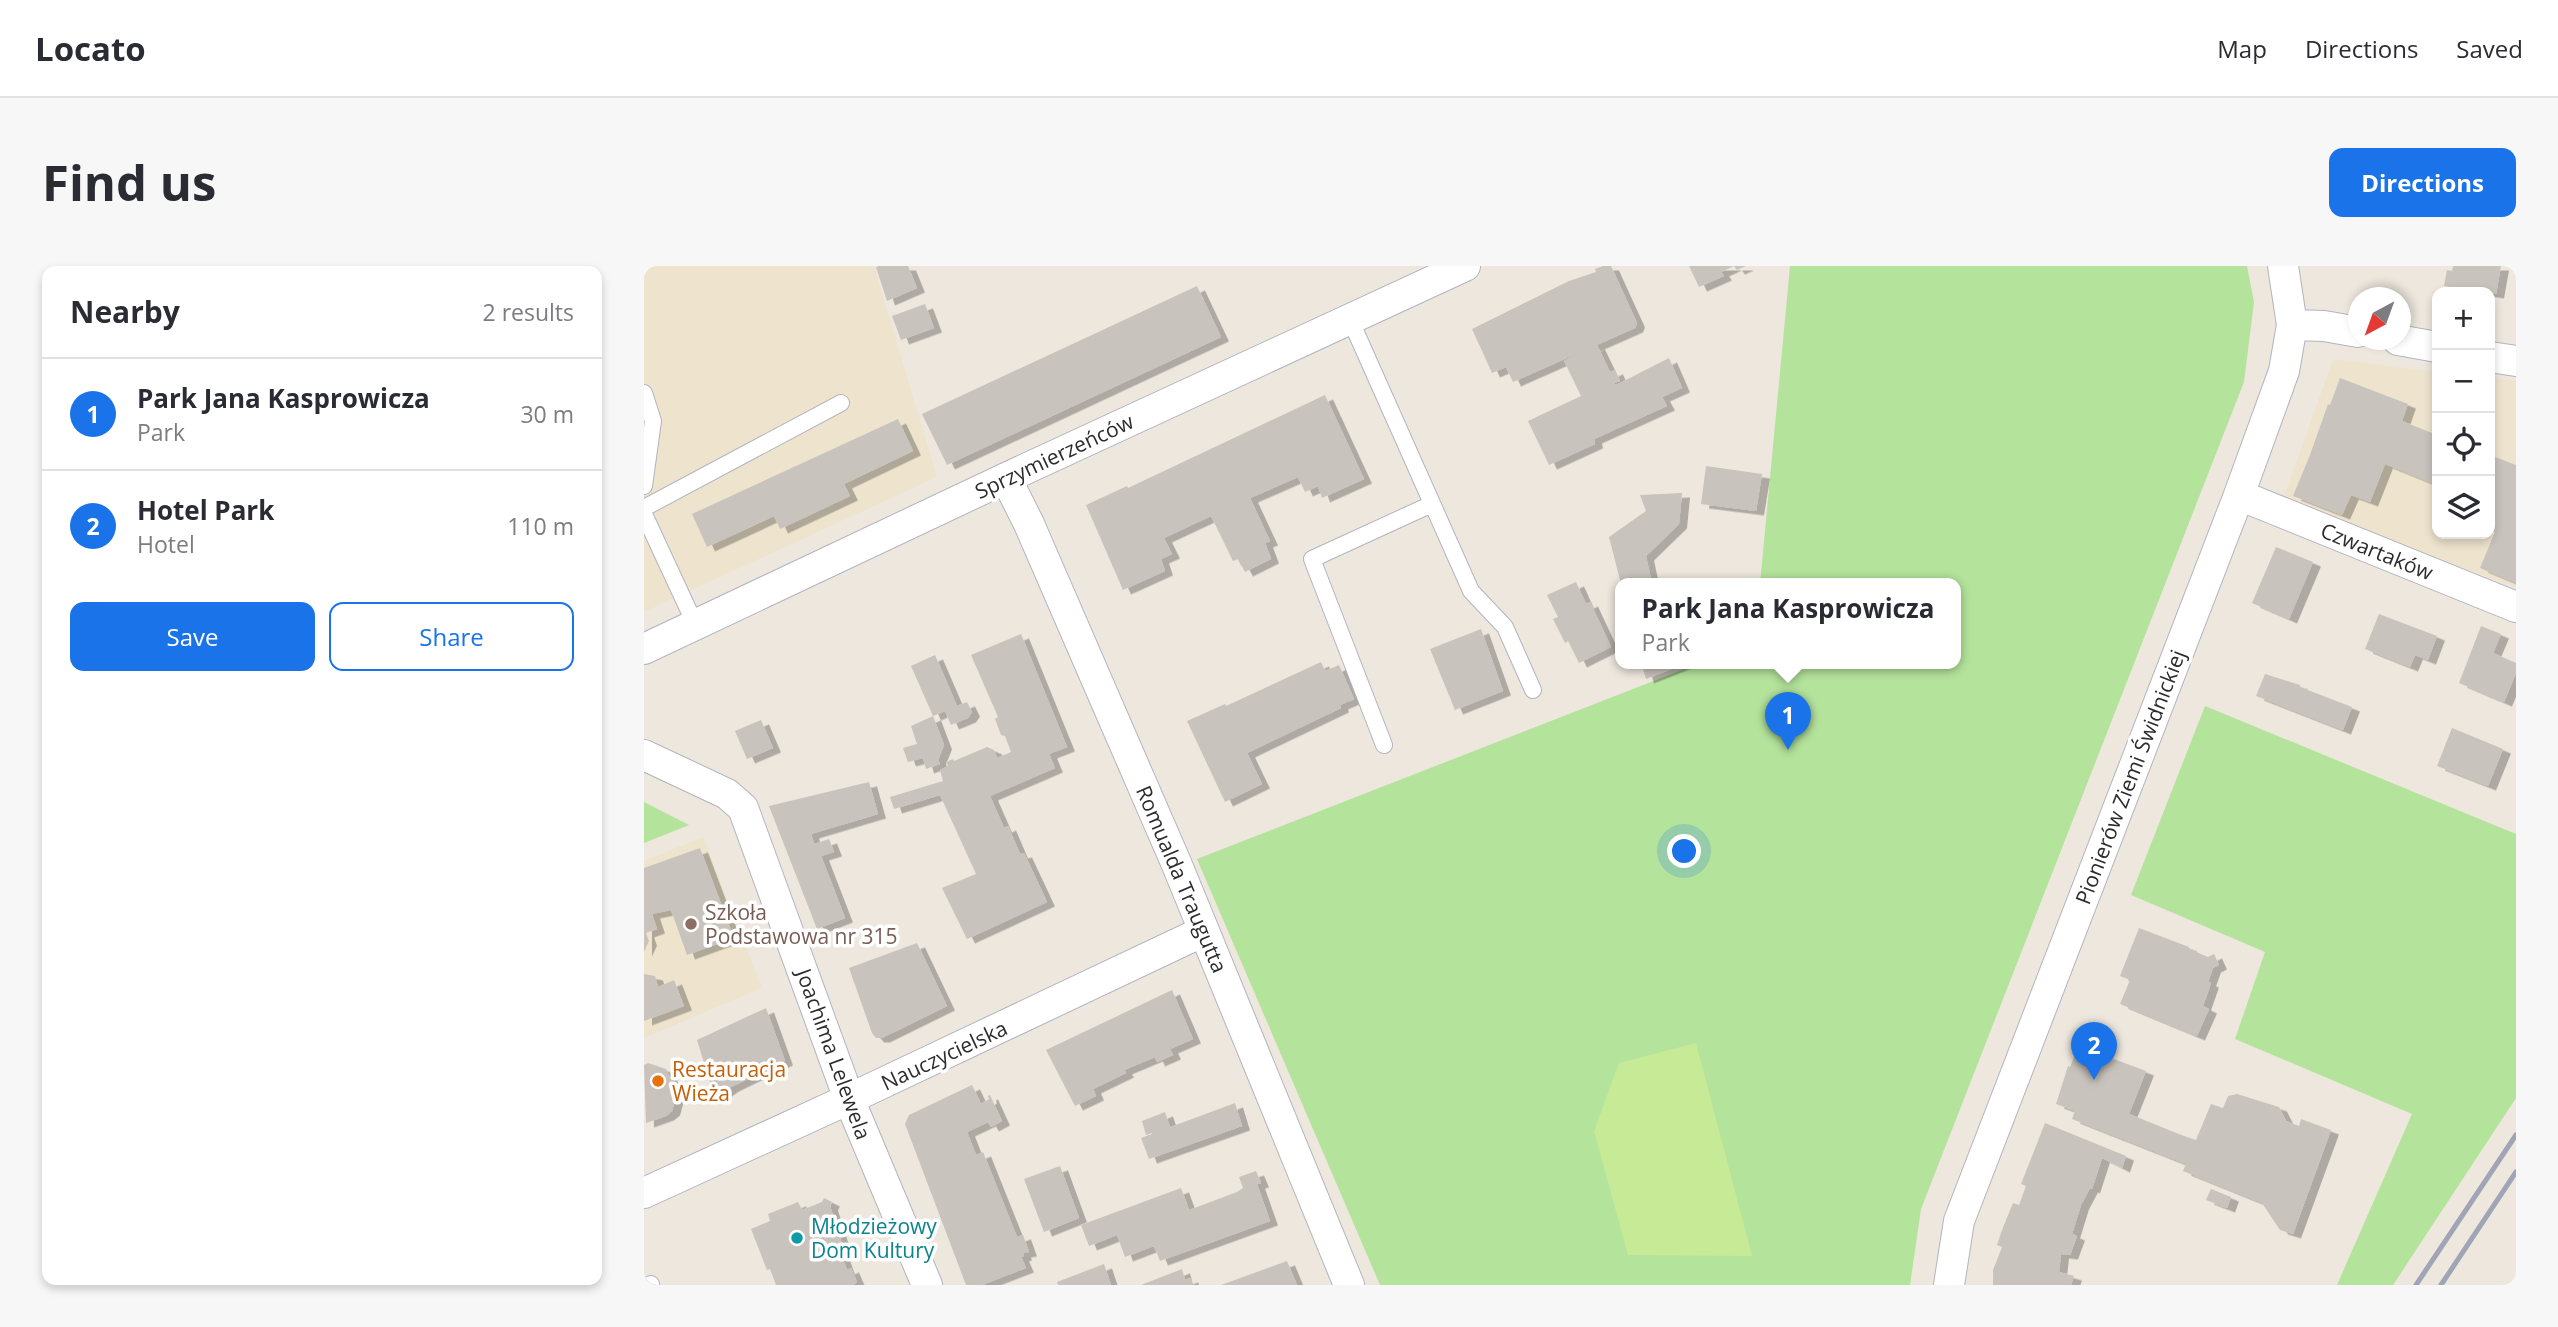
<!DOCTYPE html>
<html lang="en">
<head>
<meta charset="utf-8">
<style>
  :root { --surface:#fff; --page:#f7f7f7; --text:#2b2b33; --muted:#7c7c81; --line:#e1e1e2; --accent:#1a73e8 }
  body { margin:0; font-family:"Open Sans",sans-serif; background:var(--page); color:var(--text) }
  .controls { position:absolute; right:21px; top:21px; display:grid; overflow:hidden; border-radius:14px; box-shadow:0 4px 10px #0003 }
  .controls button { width:63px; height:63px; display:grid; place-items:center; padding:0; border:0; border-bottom:2px solid var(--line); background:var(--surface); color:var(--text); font:35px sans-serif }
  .compass { position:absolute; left:1704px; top:21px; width:63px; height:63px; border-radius:50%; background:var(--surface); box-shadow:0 4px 10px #0003; rotate:221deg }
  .you { position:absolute; left:1041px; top:586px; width:24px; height:24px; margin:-18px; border:5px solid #fff; border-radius:50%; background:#1a73e8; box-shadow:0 0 0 10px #1a73e833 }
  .badge { display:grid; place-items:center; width:46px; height:46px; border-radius:50%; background:var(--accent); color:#fff; font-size:23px; font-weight:700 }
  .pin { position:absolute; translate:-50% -58px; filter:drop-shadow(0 2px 4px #0008) }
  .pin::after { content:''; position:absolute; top:37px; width:24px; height:21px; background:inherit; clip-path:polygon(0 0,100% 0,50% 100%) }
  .popup { position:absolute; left:971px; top:312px; width:346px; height:91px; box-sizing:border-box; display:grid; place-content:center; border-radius:14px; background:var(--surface); filter:drop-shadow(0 2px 5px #0005); font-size:23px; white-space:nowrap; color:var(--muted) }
  .popup b { font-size:26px; color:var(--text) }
  .popup::after { content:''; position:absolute; left:50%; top:100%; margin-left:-14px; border:14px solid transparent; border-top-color:var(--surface) }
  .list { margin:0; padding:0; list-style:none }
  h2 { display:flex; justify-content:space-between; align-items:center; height:91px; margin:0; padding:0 28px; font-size:30px }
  h2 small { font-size:23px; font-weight:400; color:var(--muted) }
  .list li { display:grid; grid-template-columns:46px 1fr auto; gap:21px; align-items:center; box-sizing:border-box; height:112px; padding:0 28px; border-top:2px solid var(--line) }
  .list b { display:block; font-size:26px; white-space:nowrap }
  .list p { margin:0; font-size:23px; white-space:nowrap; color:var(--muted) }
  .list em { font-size:23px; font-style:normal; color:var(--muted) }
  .actions { display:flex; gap:14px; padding:21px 28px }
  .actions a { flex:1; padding:16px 0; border:2px solid var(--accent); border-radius:14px; text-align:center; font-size:24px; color:var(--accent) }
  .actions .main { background:var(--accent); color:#fff }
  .icon { flex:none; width:38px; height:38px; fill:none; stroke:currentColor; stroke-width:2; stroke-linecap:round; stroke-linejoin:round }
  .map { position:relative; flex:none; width:1872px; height:1019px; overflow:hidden; border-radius:14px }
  header { display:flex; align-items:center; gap:42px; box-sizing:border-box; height:98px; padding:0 35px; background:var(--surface); border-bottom:2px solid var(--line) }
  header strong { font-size:33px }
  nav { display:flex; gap:38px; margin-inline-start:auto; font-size:24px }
  .intro { display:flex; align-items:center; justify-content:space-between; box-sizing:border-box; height:168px; padding:0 42px }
  h1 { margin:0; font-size:49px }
  .button { padding:18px 32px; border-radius:14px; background:var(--accent); color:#fff; font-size:24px; font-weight:700 }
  main { display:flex; gap:42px; padding:0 42px }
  aside { flex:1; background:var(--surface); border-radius:14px; box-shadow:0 4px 10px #0003 }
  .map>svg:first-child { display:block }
  .education { fill:#eee4ce }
  .green { fill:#b4e39b }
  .pitch { fill:#c7ea97 }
  .building { fill:#c9c3bd; filter:url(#shadow) }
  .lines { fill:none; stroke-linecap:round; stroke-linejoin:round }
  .lane-casing { stroke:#b2b4bf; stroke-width:18 }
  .street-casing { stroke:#b2b4bf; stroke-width:32 }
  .lane { stroke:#fff; stroke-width:16 }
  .street { stroke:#fff; stroke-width:30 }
  .rail { stroke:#a0a4b6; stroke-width:5 }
  .education-dot { fill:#8d6e63; stroke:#fff; stroke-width:2.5 }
  .food-dot { fill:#e8710a; stroke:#fff; stroke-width:2.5 }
  .culture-dot { fill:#0f9aa8; stroke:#fff; stroke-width:2.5 }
  .labels { text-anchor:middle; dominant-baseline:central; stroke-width:7; stroke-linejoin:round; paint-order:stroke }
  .street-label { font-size:21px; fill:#2c2c2c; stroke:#fff }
  .education-label { font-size:21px; fill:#785e54; stroke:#fff; text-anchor:start }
  .food-label { font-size:21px; fill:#c56008; stroke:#fff; text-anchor:start }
  .culture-label { font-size:21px; fill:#0d838f; stroke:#fff; text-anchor:start }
</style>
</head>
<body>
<header>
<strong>Locato</strong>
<nav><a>Map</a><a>Directions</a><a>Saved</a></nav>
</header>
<div class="intro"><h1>Find us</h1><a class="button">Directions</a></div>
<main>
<aside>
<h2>Nearby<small>2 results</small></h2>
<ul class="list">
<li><span class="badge">1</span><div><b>Park Jana Kasprowicza</b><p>Park</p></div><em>30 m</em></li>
<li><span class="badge">2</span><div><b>Hotel Park</b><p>Hotel</p></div><em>110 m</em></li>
</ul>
<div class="actions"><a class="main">Save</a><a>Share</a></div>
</aside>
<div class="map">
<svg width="1872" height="1019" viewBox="0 0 1872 1019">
  <defs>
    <filter id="shadow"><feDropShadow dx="8" dy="4.5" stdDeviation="0" flood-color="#0004"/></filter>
  </defs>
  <rect width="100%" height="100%" fill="#ede7de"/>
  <path class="education" d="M 0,0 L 230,0 L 293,211 L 0,346 Z
    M 1689,93 L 1793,106 L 1793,268 L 1846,268 L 1846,112 L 1872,115 L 1872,321 L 1638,236 Z
    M 59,571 L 118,722 L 0,772 L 0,595 Z"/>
  <path class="green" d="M 1146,0 L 1603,0 L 1610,36 L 1600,116 L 1277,943 L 1266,1019 L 736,1019 L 553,593 L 1053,398 L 1312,398 L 1312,318 L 1116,318 Z
    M 1561,440 L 1872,568 L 1872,832 L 1749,1019 L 1693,1019 L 1768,848 L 1591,773 L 1621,686 L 1487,629 Z
    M 0,536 L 45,559 L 0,577 Z"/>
  <path class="pitch" d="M 1052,777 L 1108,990 L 984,989 L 950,865 L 975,797 Z"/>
  <path class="building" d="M 235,0 L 264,0 L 273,22 L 243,35 L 232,1 Z
    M 959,0 L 967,0 L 993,57 L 991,62 L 869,116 L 862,101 L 848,107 L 828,63 L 925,15 L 952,6 L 951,3 Z
    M 1045,0 L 1102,0 L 1093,4 L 1090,0 L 1077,6 L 1080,10 L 1055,21 Z
    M 1809,0 L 1857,0 L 1852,28 L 1800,20 L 1803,4 L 1808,5 Z
    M 553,20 L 577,71 L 303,199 L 278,148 Z
    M 281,38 L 290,62 L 257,74 L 248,50 Z
    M 953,79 L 966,106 L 971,104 L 976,115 L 970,117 L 972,119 L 1025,92 L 1038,122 L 1018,131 L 1023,140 L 950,173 L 951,178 L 905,199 L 884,155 L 937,130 L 920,95 Z
    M 1696,112 L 1764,138 L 1758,155 L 1793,169 L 1793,219 L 1741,198 L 1726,236 L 1707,229 L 1698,249 L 1649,230 L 1666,189 L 1684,138 L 1686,139 Z
    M 681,129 L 720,213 L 678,232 L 674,220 L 661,226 L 654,211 L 606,232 L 626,275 L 621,277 L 627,293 L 601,306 L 594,293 L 589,295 L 567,250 L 520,272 L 528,288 L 517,293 L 521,305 L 479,324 L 442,239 L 483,220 L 484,222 Z
    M 254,153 L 269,185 L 200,218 L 206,230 L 136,263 L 130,250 L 63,281 L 48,248 Z
    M 1846,189 L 1872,199 L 1872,317 L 1836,302 L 1851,266 L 1846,263 L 1846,251 L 1849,241 L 1846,240 Z
    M 1062,200 L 1118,208 L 1112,245 L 1057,238 Z
    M 1038,227 L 1035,258 L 1002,290 L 1008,318 L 977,318 L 965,271 L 1002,245 L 996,229 Z
    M 1632,281 L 1669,296 L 1645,353 L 1608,337 Z
    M 1078,312 L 1119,316 L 1119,318 L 1078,318 Z
    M 932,316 L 942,338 L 946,336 L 967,381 L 935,397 L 924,375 L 921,377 L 909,353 L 914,351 L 903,329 Z
    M 1735,348 L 1793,370 L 1784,394 L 1771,389 L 1766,401 L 1721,383 Z
    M 1837,360 L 1857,368 L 1849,387 L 1872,397 L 1872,407 L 1860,436 L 1815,417 Z
    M 837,363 L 859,425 L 811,444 L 786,383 Z
    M 377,368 L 423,481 L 405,488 L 411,502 L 346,530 L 360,562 L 364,560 L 376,588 L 380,587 L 403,636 L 323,673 L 298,622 L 332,608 L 296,529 L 250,543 L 246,531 L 299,515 L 296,504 L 304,500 L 302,496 L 309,493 L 310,495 L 343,481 L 350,484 L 353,492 L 367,486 L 361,470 L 357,469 L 351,453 L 354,451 L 327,389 Z
    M 291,389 L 313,440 L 323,436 L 328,446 L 324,452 L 307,459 L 301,445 L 289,450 L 267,400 Z
    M 677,396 L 681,405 L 695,399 L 710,433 L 696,439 L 697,442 L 603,487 L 618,518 L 581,536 L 543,455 L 581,438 L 582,440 Z
    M 1001,398 L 1040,398 L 1002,413 L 998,399 Z
    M 1621,408 L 1656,419 L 1656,421 L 1708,441 L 1699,464 L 1612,430 Z
    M 289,450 L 300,479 L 294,494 L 296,498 L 282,503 L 279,492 L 264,496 L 259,482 L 273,478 L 267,460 Z
    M 117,454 L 129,482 L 103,493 L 91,465 Z
    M 1808,462 L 1859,483 L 1844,520 L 1793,500 Z
    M 225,516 L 234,548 L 167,568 L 170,578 L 185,573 L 190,586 L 177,590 L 201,652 L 173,663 L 125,540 Z
    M 56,582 L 90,672 L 43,689 L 27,644 L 8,648 L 13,663 L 2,667 L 5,675 L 0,686 L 0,602 Z
    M 1495,662 L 1545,681 L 1545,683 L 1564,691 L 1570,688 L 1575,699 L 1569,702 L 1564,716 L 1567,717 L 1559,740 L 1565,743 L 1553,770 L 1476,738 L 1486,714 L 1476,710 Z
    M 273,677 L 303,740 L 238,772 L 232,772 L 228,767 L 205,702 Z
    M 0,708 L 11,710 L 14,721 L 30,714 L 40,740 L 0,755 Z
    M 528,724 L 549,773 L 526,783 L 529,789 L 513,796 L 511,791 L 480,804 L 482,807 L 449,823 L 452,830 L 431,840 L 402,784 Z
    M 122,742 L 141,795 L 87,821 L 71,832 L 53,774 Z
    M 1433,775 L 1441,777 L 1443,783 L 1502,805 L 1485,848 L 1540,870 L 1552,874 L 1567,838 L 1579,842 L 1584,830 L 1593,828 L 1635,841 L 1642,855 L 1655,860 L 1657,853 L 1687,864 L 1649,968 L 1636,964 L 1618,937 L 1539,905 L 1542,898 L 1428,853 L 1431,845 L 1412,838 L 1424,800 L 1426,801 L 1431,789 L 1427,781 Z
    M 4,797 L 22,803 L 33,827 L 28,845 L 22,850 L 2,857 L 0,799 Z
    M 328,819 L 337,838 L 345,833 L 344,830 L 346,829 L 358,855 L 347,861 L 344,856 L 323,866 L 332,889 L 339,886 L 373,971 L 379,969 L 385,986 L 379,987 L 380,990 L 377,991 L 382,1002 L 338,1019 L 322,1019 L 261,858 L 265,849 Z
    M 591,837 L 598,860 L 505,893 L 497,872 Z
    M 521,846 L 526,861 L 502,869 L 498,855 Z
    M 1401,857 L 1482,890 L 1478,902 L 1458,892 L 1448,923 L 1446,922 L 1437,939 L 1428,968 L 1433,970 L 1426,989 L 1417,988 L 1415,1006 L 1430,1010 L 1427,1019 L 1349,1019 L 1349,1004 L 1358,981 L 1353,979 L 1358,964 L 1369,937 L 1375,939 L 1382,920 L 1377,918 Z
    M 416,900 L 435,952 L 400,966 L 380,913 Z
    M 612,905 L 617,917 L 613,918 L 626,955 L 516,995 L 510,980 L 481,991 L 473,969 L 445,980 L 437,959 L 537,922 L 545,944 L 593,926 L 599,922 L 595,911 Z
    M 1567,923 L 1587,931 L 1583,942 L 1562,934 Z
    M 180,932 L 188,936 L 186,940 L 199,981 L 195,982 L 203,1004 L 207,1002 L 213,1016 L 209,1019 L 132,1019 L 126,1003 L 123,1004 L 107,963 L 126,955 L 124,948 L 154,936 L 158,944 L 178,936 Z
    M 643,995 L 653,1019 L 577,1019 Z
    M 460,998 L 467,1019 L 414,1019 L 413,1016 Z
    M 538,1003 L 541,1014 L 546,1012 L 549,1019 L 497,1019 Z"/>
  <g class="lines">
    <g class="lane-casing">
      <path id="lane" d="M 706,53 L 827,325 L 861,361 L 889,424
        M 0,127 L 9,155 L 0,220
        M 0,242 L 197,137
        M 0,248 L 51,358
        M 740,479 L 668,293 L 788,238
        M 5,1019 L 7,1018"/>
    </g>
    <g class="street-casing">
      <path id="street" d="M 1648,59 L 1680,60 L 1714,66
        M 1754,74 L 1793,81
        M 1846,91 L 1872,95
        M 362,212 L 385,258 L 533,599 L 705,1019
        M 1595,229 L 1872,341
        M 0,383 L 362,212 L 821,0
        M 0,489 L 83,528 L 99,542 L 205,833 L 283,1019
        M 0,927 L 205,833 L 560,665
        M 1305,1019 L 1315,955 L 1595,229 L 1640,105 L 1648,59 L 1639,0"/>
    </g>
    <use href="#lane" class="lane"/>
    <use href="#street" class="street"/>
    <path class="rail" d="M 1772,1019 L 1872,869
      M 1797,1019 L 1872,906"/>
  </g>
  <circle class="education-dot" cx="47" cy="658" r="7"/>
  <circle class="food-dot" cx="14" cy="815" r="7"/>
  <circle class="culture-dot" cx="153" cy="972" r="7"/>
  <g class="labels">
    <g class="street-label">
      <text transform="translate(410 190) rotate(-25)">Sprzymierzeńców</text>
      <text transform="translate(1733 285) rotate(22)">Czwartaków</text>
      <text transform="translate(1486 511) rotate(-69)">Pionierów Ziemi Świdnickiej</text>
      <text transform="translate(538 613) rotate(67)">Romualda Traugutta</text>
      <text transform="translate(190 788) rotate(70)">Joachima Lelewela</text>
      <text transform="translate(300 789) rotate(-25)">Nauczycielska</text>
    </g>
    <g class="education-label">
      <text x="61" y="646">Szkoła<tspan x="61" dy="24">Podstawowa nr 315</tspan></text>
    </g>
    <g class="food-label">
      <text x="28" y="803">Restauracja<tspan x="28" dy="24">Wieża</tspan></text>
    </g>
    <g class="culture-label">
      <text x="167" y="960">Młodzieżowy<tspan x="167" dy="24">Dom Kultury</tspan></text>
    </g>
  </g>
</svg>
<div class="controls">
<button>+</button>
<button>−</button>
<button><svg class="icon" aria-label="locate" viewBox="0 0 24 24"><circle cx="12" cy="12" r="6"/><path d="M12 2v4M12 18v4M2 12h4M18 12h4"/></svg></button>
<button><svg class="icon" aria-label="layers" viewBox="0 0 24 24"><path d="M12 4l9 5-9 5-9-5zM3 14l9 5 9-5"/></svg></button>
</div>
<svg class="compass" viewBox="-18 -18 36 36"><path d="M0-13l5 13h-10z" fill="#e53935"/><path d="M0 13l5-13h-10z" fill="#7c7c81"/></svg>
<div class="you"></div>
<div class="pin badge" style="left:1144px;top:484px">1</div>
<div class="popup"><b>Park Jana Kasprowicza</b>Park</div>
<div class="pin badge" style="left:1450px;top:814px">2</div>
</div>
</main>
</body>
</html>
